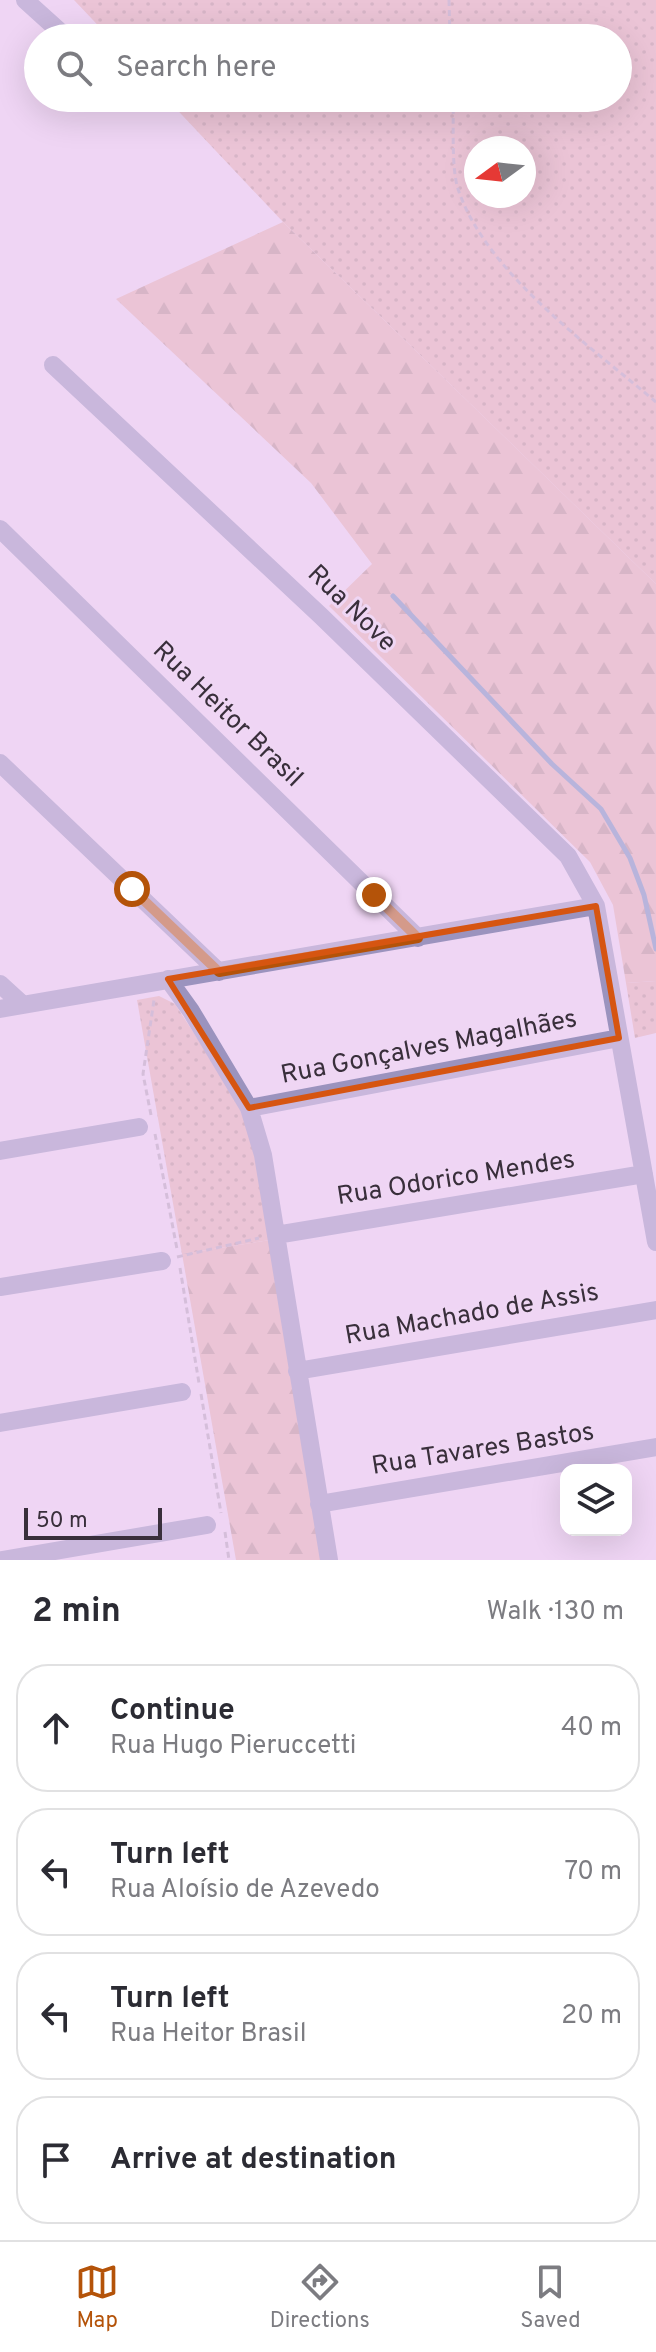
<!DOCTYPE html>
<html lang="en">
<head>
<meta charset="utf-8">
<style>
  :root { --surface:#fff; --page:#f7f7f7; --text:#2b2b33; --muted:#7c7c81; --line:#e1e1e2; --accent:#b45309 }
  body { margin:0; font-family:Overpass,sans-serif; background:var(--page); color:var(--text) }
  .controls { position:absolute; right:24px; bottom:24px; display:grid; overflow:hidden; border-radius:16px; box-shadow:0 8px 32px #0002 }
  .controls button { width:72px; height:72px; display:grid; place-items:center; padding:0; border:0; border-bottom:2px solid var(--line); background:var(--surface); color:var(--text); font:40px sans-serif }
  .compass { position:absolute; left:464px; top:136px; width:72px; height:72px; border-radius:50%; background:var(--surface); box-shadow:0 8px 32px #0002; rotate:255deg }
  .scale { position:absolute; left:24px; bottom:20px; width:138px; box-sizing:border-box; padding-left:8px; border:4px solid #392f3b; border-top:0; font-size:22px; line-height:28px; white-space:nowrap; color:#392f3b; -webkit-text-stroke:6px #efd6f4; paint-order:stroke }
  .stop { position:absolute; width:24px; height:24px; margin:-18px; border:6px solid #b45309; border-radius:50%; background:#fff }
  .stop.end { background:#b45309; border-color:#fff; box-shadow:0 2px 8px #0008 }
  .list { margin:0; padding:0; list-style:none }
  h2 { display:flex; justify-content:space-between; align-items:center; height:104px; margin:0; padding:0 32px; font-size:34px }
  h2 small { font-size:26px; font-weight:400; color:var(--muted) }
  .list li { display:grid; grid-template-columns:52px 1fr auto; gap:24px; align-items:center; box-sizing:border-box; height:128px; margin:0 16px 16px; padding:0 16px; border:2px solid var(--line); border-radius:32px }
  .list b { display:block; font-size:30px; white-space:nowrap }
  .list p { margin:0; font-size:26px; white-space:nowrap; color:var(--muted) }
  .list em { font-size:26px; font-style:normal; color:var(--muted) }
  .icon { flex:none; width:44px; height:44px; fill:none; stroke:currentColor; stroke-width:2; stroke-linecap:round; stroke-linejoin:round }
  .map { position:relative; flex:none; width:656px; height:1560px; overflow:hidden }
  .search { position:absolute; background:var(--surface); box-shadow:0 8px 32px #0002; left:24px; right:24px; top:24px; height:88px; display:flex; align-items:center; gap:20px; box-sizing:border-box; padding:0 28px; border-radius:44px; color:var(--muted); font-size:30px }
  .sheet { height:680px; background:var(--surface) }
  nav { display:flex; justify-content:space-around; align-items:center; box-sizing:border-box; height:112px; border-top:2px solid var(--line); background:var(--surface); font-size:22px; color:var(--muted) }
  nav a { display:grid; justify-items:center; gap:4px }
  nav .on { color:var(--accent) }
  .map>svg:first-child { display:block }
  .grass { fill:url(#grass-dots); fill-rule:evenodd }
  .forest { fill:url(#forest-firs) }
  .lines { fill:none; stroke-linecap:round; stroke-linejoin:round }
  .stream { stroke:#768dbf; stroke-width:5 }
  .path { stroke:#b7a3bb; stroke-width:3; stroke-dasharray:6 4; stroke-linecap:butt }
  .minor { stroke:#9b93be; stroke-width:18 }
  .route { stroke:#b45309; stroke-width:10 }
  .marked { fill:none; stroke:#d65511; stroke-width:6; stroke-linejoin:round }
  .labels { text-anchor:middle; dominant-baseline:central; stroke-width:6; stroke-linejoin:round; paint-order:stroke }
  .street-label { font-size:26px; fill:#392f3b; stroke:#efd6f4 }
</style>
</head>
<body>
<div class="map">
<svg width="656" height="1560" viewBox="0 0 656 1560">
  <defs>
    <pattern id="grass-dots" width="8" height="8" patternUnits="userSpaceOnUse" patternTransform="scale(2)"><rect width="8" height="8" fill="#e6afb1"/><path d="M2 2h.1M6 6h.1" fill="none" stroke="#bb8f91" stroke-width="1.8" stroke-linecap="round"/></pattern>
    <pattern id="forest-firs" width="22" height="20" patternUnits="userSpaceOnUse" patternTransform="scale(2)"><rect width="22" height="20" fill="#e6afb1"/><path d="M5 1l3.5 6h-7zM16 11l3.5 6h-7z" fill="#bb8f91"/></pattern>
  </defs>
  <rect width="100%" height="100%" fill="#efd6f4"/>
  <path class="grass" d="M 74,0 L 656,0 L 656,584 L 283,222 L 166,98 L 618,98 L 618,38 L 110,38 ZM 476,148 L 524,148 L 524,196 L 476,196 Z
    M 656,981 L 656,1033 L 635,1038 L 626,983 Z
    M 159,996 L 175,1004 L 234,1095 L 253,1140 L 270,1240 L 182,1254 L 137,1000 Z"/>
  <path class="forest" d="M 283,222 L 656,584 L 656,981 L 626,983 L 613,905 L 590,862 L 329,606 L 372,564 L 311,483 L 116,299 Z
    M 270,1240 L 323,1560 L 236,1560 L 182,1254 Z"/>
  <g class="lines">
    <path class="stream" d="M 393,596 L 552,764 L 601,809 L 630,858 L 644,895 L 656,949"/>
    <path class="path" d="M 449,0 L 450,38
      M 453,98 C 454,122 451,168 458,189 C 486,273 590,346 656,402
      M 151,1115 L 143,1074 L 154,1000
      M 155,1134 L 177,1249
      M 177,1257 L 259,1238
      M 180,1268 L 199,1383
      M 201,1394 L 221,1513
      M 225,1532 L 229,1560"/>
    <path class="minor" d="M 25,0 L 67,38
      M 53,365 L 321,616 L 568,856 L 596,906 L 656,1242
      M 0,529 L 418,938
      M 0,763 L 219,972
      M 168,979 L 191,1011 L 249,1108 L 263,1155 L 329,1560
      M 0,984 L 23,1005
      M 0,1009 L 596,906
      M 249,1108 L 619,1038
      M 0,1151 L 139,1127
      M 276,1235 L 644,1174
      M 0,1287 L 162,1261
      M 297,1371 L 656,1310
      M 0,1423 L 182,1392
      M 319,1504 L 656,1447
      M 2,1560 L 207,1525"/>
  </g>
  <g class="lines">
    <path class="route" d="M 132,889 L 219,972 L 418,938 L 374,895"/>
  </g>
  <path d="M0 0H656V1560H0ZM 596,906 L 619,1038 L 249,1108 L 168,979 Z" fill="#efd6f4" fill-opacity=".55" fill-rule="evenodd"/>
  <path class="marked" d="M 596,906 L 619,1038 L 249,1108 L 168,979 Z"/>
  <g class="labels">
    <g class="street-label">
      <text transform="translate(351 609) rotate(44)">Rua Nove</text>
      <text transform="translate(227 715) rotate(44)">Rua Heitor Brasil</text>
      <text transform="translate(429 1048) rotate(-11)">Rua Gonçalves Magalhães</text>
      <text transform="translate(456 1179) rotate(-9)">Rua Odorico Mendes</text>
      <text transform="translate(472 1315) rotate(-10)">Rua Machado de Assis</text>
      <text transform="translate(483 1450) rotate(-9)">Rua Tavares Bastos</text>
    </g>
  </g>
</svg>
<div class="controls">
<button><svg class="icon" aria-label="layers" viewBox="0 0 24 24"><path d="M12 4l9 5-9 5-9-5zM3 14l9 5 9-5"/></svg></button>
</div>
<svg class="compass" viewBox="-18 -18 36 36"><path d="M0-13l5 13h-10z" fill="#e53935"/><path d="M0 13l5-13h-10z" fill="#7c7c81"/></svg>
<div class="scale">50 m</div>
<div class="stop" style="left:132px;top:889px"></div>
<div class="stop end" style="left:374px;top:895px"></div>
<div class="search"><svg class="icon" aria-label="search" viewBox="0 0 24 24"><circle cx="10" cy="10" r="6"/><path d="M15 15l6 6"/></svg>Search here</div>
</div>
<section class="sheet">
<h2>2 min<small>Walk · 130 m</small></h2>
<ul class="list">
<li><svg class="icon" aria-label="ahead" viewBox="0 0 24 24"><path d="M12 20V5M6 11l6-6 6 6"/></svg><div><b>Continue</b><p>Rua Hugo Pieruccetti</p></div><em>40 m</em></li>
<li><svg class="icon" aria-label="left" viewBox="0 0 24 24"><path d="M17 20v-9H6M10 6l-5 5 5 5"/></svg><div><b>Turn left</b><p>Rua Aloísio de Azevedo</p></div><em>70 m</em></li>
<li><svg class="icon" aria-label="left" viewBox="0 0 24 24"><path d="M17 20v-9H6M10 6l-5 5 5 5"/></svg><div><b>Turn left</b><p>Rua Heitor Brasil</p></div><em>20 m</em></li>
<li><svg class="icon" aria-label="arrive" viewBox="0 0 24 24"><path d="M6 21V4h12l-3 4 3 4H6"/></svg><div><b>Arrive at destination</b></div></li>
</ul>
</section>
<nav>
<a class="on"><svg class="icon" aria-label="map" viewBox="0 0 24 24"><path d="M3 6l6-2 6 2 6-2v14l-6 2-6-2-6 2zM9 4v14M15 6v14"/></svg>Map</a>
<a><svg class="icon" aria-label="directions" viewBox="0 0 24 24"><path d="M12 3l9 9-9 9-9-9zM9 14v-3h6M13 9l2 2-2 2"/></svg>Directions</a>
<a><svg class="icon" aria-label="saved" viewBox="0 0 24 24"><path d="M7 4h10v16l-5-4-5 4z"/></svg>Saved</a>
</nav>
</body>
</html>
